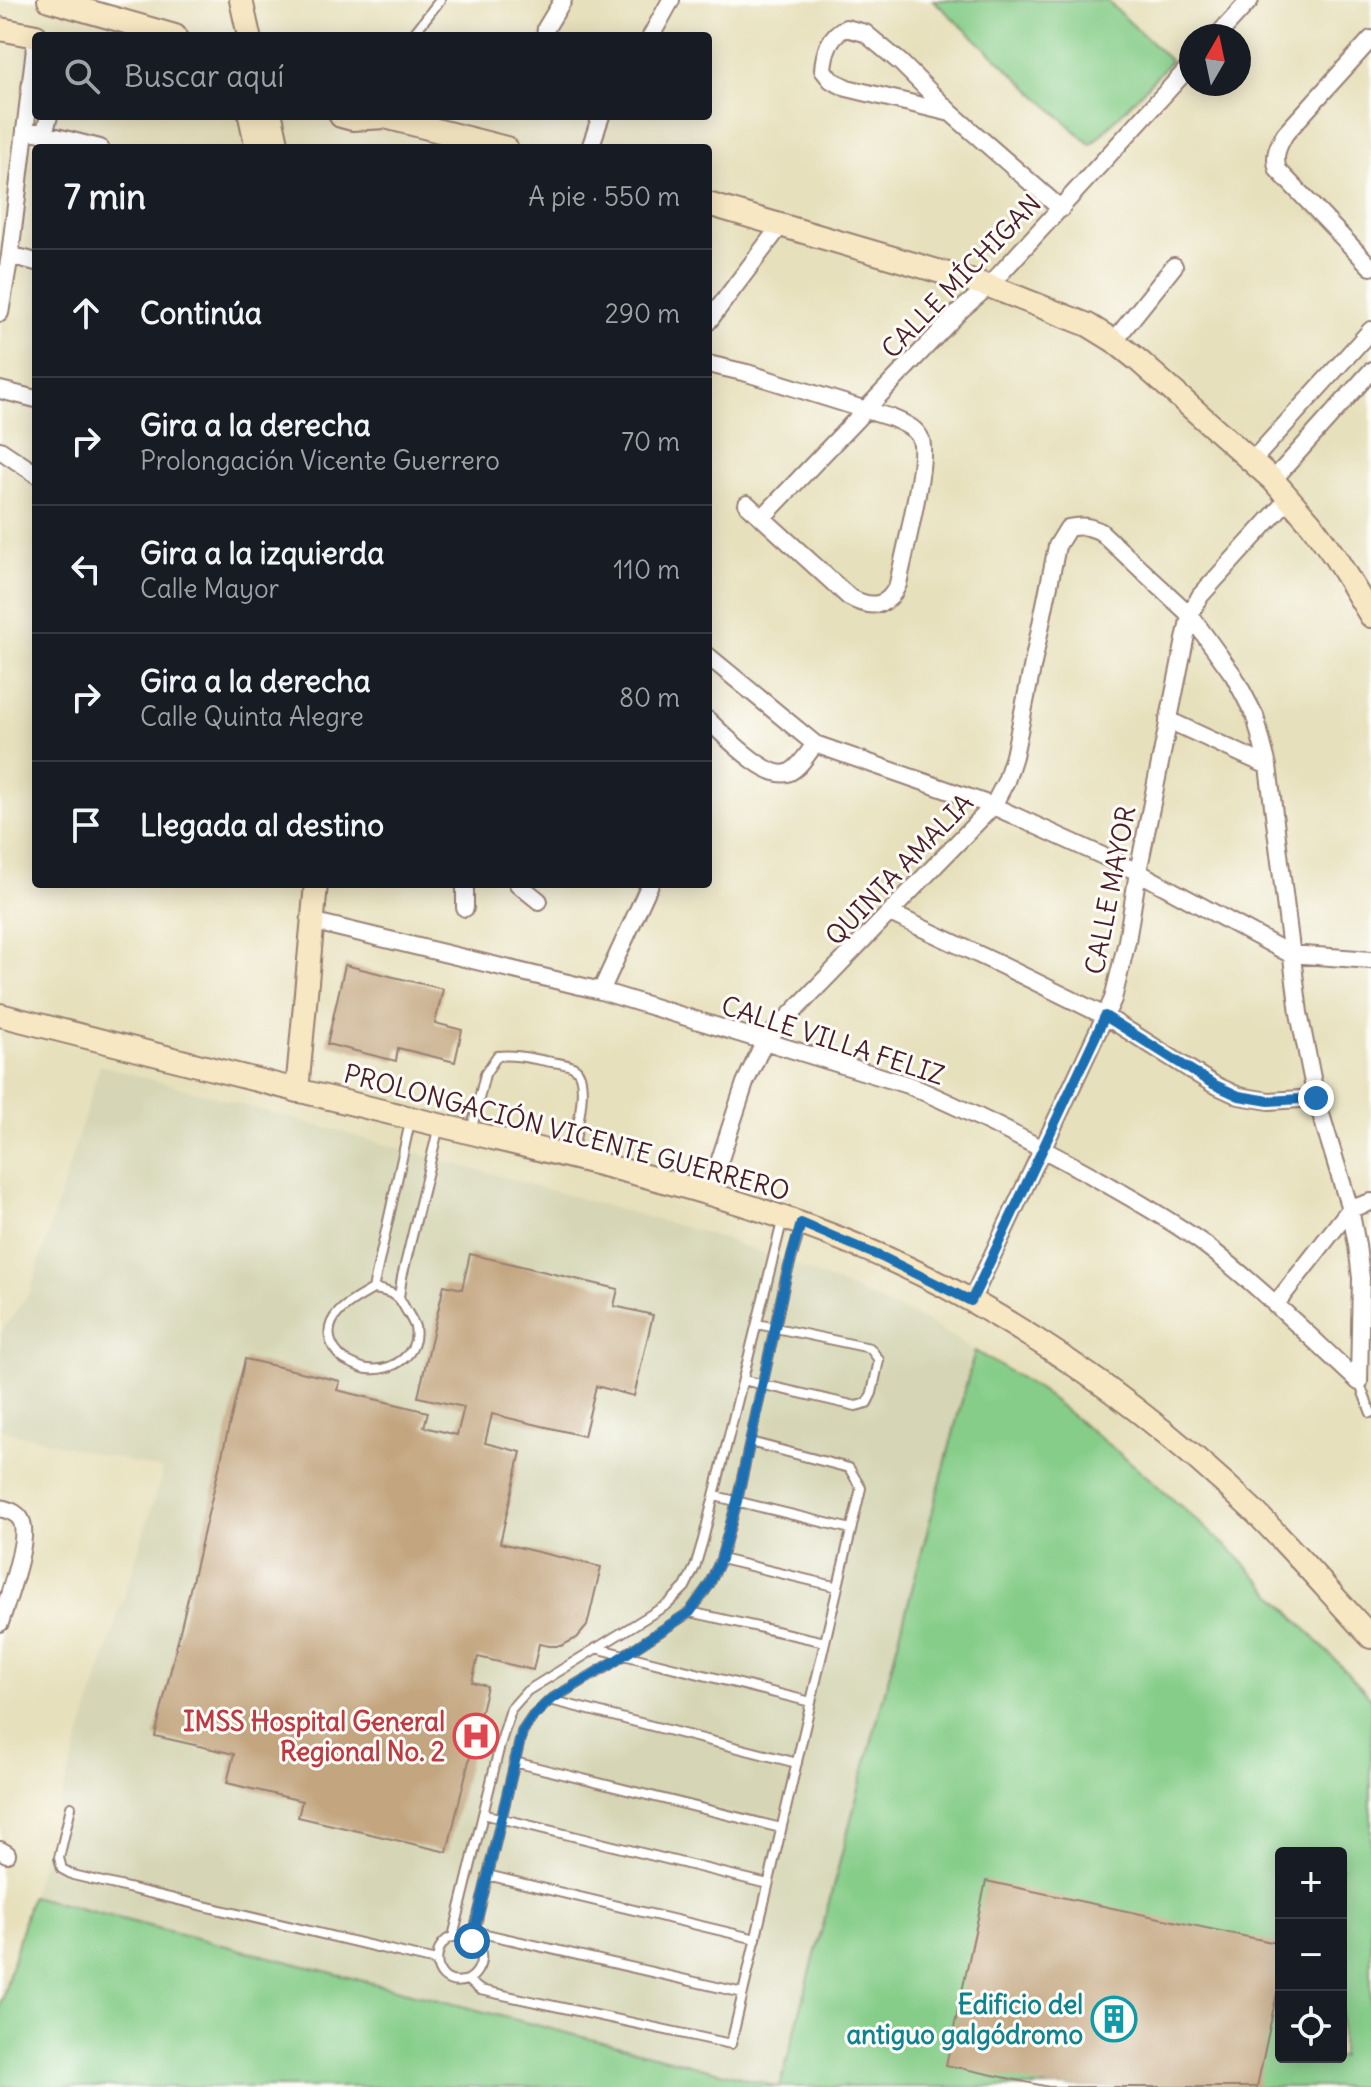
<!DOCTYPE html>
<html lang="es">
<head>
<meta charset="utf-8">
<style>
  :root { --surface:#171b24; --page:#242831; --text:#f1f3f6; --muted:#9ea1a6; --line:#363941 }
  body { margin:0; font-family:Delius,sans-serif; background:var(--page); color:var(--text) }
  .controls { position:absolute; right:24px; bottom:24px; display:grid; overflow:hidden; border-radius:8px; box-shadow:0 4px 20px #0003 }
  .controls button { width:72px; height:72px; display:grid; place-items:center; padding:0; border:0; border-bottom:2px solid var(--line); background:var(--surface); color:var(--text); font:40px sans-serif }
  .compass { position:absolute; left:1179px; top:24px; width:72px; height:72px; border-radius:50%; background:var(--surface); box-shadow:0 4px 20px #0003; rotate:9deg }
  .stop { position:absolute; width:24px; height:24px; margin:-18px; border:6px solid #1f6fb2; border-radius:50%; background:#fff }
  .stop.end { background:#1f6fb2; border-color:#fff; box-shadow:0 2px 8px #0008 }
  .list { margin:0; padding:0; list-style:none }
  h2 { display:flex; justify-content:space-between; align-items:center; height:104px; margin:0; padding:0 32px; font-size:34px }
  h2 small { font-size:26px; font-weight:400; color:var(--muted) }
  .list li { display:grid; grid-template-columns:52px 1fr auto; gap:24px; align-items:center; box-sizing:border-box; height:128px; padding:0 32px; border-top:2px solid var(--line) }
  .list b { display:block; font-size:30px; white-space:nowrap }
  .list p { margin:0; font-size:26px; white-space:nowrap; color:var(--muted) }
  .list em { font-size:26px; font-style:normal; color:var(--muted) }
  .icon { flex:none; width:44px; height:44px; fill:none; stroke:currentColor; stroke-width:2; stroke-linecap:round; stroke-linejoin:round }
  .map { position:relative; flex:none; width:1371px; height:2087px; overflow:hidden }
  .search { position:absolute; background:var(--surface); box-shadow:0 4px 20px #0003; left:32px; top:32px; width:680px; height:88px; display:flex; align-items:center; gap:20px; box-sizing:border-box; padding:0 28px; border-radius:8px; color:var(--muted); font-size:30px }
  .panel { position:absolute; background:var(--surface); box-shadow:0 4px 20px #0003; left:32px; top:144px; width:680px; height:744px; border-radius:8px }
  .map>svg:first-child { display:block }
  .built { fill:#d6d6b6 }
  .green { fill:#86cd89; stroke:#68765a; stroke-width:2; fill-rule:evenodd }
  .building { fill:#c3a57f }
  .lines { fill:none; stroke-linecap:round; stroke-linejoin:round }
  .lane-casing { stroke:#988074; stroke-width:12 }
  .street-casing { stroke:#988074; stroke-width:20 }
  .secondary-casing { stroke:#988074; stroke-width:26 }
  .lane { stroke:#fff; stroke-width:8 }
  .street { stroke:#fff; stroke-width:16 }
  .secondary { stroke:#f7e8c3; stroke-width:22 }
  .route { stroke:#1f6fb2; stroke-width:10 }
  .labels { text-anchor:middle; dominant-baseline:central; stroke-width:6; stroke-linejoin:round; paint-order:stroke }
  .street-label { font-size:26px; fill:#4a1f2b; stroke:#fdfcf7 }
  .health-label { font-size:26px; font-weight:bold; fill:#be3a42; stroke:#fdfcf7; text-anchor:end }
  .culture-label { font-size:26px; font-weight:bold; fill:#0d838f; stroke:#fdfcf7; text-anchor:end }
</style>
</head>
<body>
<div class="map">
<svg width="1371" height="2087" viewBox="0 0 1371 2087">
  <rect width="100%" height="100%" fill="#fdfcf7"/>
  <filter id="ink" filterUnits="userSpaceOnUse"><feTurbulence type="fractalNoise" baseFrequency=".0125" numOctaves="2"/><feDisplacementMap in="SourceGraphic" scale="16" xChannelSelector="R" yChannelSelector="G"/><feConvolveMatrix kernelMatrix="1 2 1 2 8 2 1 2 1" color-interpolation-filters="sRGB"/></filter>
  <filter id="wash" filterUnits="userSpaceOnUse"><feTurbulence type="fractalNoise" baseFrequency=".006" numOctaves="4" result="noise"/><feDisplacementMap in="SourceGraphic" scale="32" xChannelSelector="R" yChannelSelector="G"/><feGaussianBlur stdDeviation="1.8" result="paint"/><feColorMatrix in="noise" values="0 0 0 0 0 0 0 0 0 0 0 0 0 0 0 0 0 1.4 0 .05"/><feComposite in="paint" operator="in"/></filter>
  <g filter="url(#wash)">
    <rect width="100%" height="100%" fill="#e7e0bc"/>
    <path class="built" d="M 100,1065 L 716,1236 L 790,1263 L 928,1322 L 975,1351 L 780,2087 L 31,1896 L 163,1470 L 0,1430 L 0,1333 L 30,1292 Z"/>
    <path class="green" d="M 933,0 L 1106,0 L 1171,61 L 1091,145 Z
      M 975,1351 L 1040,1390 L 1135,1466 L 1236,1555 L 1371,1698 L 1371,2087 L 780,2087 ZM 1281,1853 L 1341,1853 L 1341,2057 L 1281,2057 Z
      M 31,1896 L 779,2087 L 0,2087 L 0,2006 Z"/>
    <g id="blocks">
      <path class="building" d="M 345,965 L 443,989 L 435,1023 L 462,1030 L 455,1062 L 398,1048 L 396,1061 L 327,1044 Z
        M 470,1254 L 618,1289 L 614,1306 L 653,1315 L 634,1396 L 596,1386 L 584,1436 L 492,1414 L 485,1443 L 521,1452 L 500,1543 L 601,1567 L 587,1626 L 577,1638 L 561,1646 L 549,1646 L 539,1644 L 533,1670 L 478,1657 L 472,1682 L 487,1686 L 447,1852 L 298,1817 L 302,1801 L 227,1783 L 234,1754 L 155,1736 L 245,1359 L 340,1381 L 337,1390 L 428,1412 L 424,1427 L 457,1435 L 464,1407 L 418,1397 L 444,1285 L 462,1289 Z
        M 986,1881 L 1281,1944 L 1281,1974 L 1257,2087 L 1049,2087 L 946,2065 Z"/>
    </g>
  </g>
  <g filter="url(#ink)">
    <use href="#blocks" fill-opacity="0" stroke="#988074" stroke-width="2"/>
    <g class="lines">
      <g class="lane-casing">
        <path id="lane" d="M 412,36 L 440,0
          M 471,1132 L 485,1074 L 497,1056 C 514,1054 530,1058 546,1061 C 555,1063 569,1063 576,1069 C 590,1082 575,1137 572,1155
          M 373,1289 C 381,1290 389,1291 396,1296 C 401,1299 403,1305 406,1310 C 409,1315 413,1321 415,1327 C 420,1354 393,1372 368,1369 C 363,1369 356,1365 351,1363 C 341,1359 335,1352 331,1342 C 322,1315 354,1300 373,1289 Z
          M 373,1289 L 410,1122
          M 399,1297 L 402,1277 L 439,1126
          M 743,1380 L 856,1406 L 867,1403 L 872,1393 L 879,1360 L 870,1348 L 757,1324
          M 1359,1382 L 1371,1413
          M 715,1496 L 851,1529
          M 721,1559 L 838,1587
          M 690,1612 L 825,1642
          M 596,1648 L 811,1702
          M 550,1700 L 797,1763
          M 514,1762 L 781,1828
          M 71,1807 L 59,1858 L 62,1869 L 73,1875 L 436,1961
          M 483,1814 L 768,1884
          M 487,1875 L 756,1939
          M 473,1931 L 743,1993
          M 453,1937 L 500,1745 L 511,1709 L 527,1691 L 668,1604 L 685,1587 L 695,1567 L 703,1540 L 783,1218
          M 472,1941 L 522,1732 L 533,1716 L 550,1700 L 609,1665 L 690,1612 L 709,1585 L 721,1559 L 737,1501 L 786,1277 L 801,1226
          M 468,1980 C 483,1971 488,1947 469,1939 C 431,1922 423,1993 468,1980 L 480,1990 L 731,2044 L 861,1488 L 849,1468 L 750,1442"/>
      </g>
      <g class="street-casing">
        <path id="street" d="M 846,28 L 865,33 L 901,63 L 951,113 L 847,88 L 831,80 L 823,70 C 824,53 830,34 846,28 Z
          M 545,36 L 546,28 L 563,0
          M 651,36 L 671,0
          M 1217,36 L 1250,0
          M 1371,39 L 1285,134 C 1278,146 1273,156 1278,170 L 1371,267
          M 951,113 L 1061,209
          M 25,129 L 100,148
          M 44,134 L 49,116
          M 590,148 L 601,116
          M 10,255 L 36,262
          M 0,313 L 10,255 L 36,40
          M 708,322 L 781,225
          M 1114,341 L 1174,266
          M 708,364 L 747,373 L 892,418 C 903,423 917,428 921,440 C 928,461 903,558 898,584 C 888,608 871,609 849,597 L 747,504
          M 0,390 L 36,399
          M 0,450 L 36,474
          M 1252,461 L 1371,330
          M 1273,480 L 1371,371
          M 762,518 L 961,310 L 989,286 L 1191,65
          M 708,656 L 815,744 C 808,753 800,767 790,772 C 769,783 723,734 708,720
          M 1168,720 L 1268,766
          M 815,744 L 993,806 L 1138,872 L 1290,954 L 1371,960
          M 518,884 L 539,901
          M 465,908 L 465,884
          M 890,913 L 1003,966 L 1105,1016 L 1213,1084 L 1239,1096 L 1269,1101 L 1316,1098
          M 311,921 L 601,991 L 908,1085 C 970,1111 1030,1142 1089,1174 C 1128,1196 1167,1218 1204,1244 C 1259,1286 1308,1335 1359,1382
          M 601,991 L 650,884
          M 709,1193 L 745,1083 L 764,1042 L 993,806 L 1006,781 L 1014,756 L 1057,546 L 1068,528 C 1081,525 1089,526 1101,532 L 1190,615 L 1234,676 L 1255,716 L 1268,766 L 1299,1013 L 1316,1098 L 1350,1209 L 1357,1245 L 1361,1278 L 1359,1382
          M 971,1301 L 1113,999 L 1127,941 L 1138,872 L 1190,615 L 1200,596 L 1289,498
          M 1275,1305 L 1350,1209 L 1371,1202
          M 0,1508 C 8,1510 17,1512 21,1520 C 31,1537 6,1603 0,1623
          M 0,1850 L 7,1854"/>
      </g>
      <g class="secondary-casing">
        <path id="secondary" d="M 49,0 L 175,36
          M 241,0 L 249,36
          M 0,29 L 36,36
          M 250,116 L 257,148
          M 271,116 L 278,148
          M 341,116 L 352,119 L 385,117 L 506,148
          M 708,204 L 989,286 L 1088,325 L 1114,341 L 1139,361 L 1273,480 L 1312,525 L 1335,557 L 1371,616
          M 0,1015 C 148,1053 295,1090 443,1126 C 623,1170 807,1208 970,1300 C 1073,1358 1170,1430 1255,1512 C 1295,1552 1332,1595 1371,1637
          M 297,1091 L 316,884"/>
      </g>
      <use href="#lane" class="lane"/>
      <use href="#street" class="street"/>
      <use href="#secondary" class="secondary"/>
    </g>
  </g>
  <g class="lines" filter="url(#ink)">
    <path class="route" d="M 472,1941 L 522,1732 L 533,1716 L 550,1700 L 609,1665 L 690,1612 L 709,1585 L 721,1559 L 737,1501 L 786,1277 L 801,1223 L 884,1258 L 971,1301 L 979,1285 L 1105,1016 L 1213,1084 L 1239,1096 L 1269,1101 L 1316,1098"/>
  </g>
  <defs>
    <g id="hospital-ring" transform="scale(2.3)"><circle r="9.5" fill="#fdfcf7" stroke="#e0444e" stroke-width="1.5"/><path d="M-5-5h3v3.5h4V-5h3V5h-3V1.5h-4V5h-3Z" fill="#e0444e"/></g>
    <g id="building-ring" transform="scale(2.3)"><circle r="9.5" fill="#fdfcf7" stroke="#0f9aa8" stroke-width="1.5"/><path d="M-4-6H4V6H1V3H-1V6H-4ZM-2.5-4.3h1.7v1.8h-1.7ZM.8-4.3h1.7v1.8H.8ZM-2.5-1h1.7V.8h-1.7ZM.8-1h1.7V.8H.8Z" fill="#0f9aa8"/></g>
  </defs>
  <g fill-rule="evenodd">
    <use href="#hospital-ring" x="476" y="1736"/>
    <use href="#building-ring" x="1114" y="2019"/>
  </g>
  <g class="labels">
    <g class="street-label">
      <text transform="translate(961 276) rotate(-46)">CALLE MÍCHIGAN</text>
      <text transform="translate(899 869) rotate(-46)">QUINTA AMALIA</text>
      <text transform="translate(1110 890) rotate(-79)">CALLE MAYOR</text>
      <text transform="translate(833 1040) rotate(18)">CALLE VILLA FELIZ</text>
      <text transform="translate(567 1132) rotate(15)">PROLONGACIÓN VICENTE GUERRERO</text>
    </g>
    <g class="health-label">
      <text x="445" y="1721">IMSS Hospital General<tspan x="445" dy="30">Regional No. 2</tspan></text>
    </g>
    <g class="culture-label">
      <text x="1083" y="2004">Edificio del<tspan x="1083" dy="30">antiguo galgódromo</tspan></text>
    </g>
  </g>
</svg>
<div class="controls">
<button>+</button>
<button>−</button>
<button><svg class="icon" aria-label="locate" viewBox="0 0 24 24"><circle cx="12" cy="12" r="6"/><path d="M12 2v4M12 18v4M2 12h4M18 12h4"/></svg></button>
</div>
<svg class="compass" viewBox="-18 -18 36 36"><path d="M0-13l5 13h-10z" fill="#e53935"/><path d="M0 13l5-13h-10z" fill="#9ea1a6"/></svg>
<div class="stop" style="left:472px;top:1941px"></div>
<div class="stop end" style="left:1316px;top:1098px"></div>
<div class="search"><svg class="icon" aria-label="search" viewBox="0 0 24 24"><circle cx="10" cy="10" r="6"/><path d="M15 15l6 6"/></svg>Buscar aquí</div>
<section class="panel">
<h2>7 min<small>A pie · 550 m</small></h2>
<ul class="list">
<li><svg class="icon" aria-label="ahead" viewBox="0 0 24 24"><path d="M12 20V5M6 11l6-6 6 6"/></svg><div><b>Continúa</b></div><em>290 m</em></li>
<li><svg class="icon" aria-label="right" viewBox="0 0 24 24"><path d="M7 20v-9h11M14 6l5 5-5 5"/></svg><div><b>Gira a la derecha</b><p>Prolongación Vicente Guerrero</p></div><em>70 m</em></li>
<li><svg class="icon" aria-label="left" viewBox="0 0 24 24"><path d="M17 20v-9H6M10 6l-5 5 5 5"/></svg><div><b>Gira a la izquierda</b><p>Calle Mayor</p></div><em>110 m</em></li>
<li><svg class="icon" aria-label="right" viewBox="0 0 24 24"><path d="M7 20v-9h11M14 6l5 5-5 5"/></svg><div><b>Gira a la derecha</b><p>Calle Quinta Alegre</p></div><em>80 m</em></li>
<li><svg class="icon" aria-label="arrive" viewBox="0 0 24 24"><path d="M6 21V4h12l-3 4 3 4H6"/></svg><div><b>Llegada al destino</b></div></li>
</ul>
</section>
</div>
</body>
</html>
